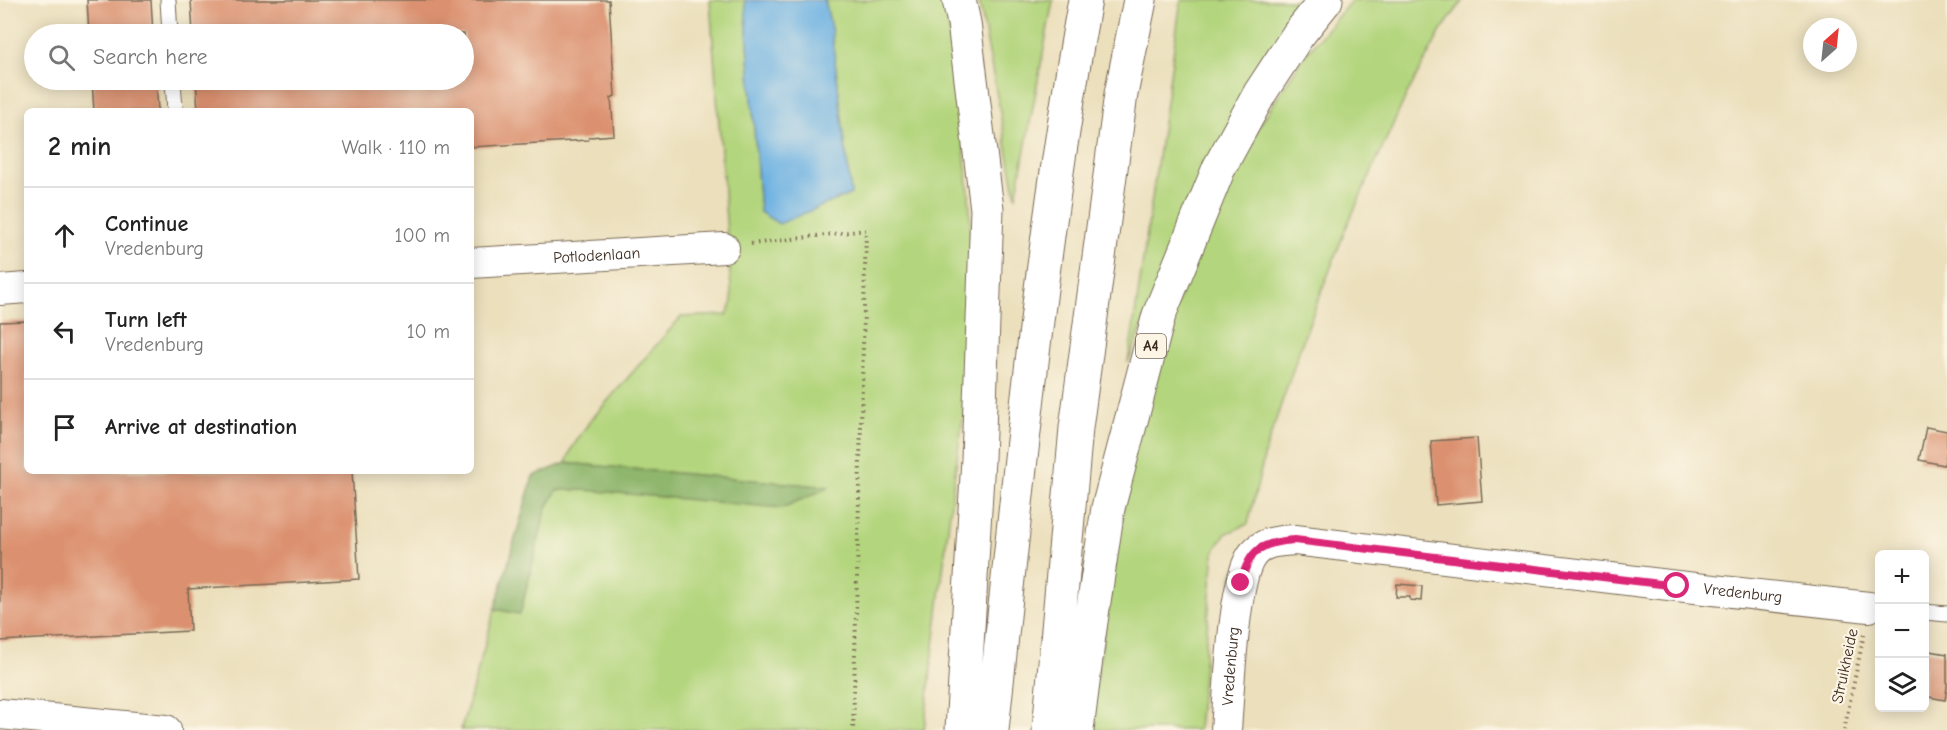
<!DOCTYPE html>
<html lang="en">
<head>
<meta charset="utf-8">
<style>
  :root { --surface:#fff; --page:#f2f2f2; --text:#222; --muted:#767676; --line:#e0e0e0 }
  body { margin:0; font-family:"Comic Neue",sans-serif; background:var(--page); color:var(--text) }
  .controls { position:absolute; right:18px; bottom:18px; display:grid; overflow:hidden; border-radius:9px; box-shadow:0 3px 15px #0003 }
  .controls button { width:54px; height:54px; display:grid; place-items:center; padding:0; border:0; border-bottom:2px solid var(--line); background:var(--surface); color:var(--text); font:30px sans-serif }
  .compass { position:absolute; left:1803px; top:18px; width:54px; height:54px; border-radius:50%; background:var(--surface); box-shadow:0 3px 15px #0003; rotate:27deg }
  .stop { position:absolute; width:18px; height:18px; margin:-14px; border:4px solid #db2777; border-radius:50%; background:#fff }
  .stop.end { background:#db2777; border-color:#fff; box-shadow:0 2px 6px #0008 }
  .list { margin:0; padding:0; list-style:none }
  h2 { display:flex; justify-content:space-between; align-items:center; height:78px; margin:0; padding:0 24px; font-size:26px }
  h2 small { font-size:20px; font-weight:400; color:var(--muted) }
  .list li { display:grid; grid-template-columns:39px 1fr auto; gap:18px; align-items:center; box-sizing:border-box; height:96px; padding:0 24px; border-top:2px solid var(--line) }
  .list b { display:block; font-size:22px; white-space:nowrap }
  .list p { margin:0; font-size:20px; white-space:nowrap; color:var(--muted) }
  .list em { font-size:20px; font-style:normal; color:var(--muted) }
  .icon { flex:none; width:33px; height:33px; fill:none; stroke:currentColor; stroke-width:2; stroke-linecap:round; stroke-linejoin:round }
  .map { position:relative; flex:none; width:1947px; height:730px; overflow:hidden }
  .search { position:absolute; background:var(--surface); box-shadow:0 3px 15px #0003; left:24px; top:24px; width:450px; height:66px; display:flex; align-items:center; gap:15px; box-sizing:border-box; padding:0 21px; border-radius:33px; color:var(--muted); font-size:22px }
  .panel { position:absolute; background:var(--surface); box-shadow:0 3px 15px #0003; left:24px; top:108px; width:450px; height:366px; border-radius:9px }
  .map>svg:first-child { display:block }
  .green { fill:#b3d57d; stroke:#77804e; stroke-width:1.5 }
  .forest { fill:#8eb66c; stroke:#647045; stroke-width:1.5 }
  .water { fill:#6cb1e2; stroke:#546e80; stroke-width:1.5 }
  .building { fill:#db916f }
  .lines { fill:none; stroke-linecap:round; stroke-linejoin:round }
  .service-casing { stroke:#796955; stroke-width:17 }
  .minor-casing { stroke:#796955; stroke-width:32 }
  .motorway-casing { stroke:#796955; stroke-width:35 }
  .path { stroke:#796955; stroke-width:4; stroke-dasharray:1.5 4.5; stroke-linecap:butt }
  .service { stroke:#fff; stroke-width:15 }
  .minor { stroke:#fff; stroke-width:30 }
  .motorway { stroke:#fff; stroke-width:33 }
  .route { stroke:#db2777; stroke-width:8 }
  .labels { text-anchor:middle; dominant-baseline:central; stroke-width:4.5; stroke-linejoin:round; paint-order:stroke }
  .shield { fill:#fcf5e5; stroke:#75675a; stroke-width:1.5 }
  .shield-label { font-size:15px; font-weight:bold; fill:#3b2a1e }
  .street-label { font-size:16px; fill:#3b2a1e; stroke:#fcf5e5 }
</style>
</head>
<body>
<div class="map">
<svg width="1947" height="730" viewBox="0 0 1947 730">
  <rect width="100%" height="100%" fill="#fcf5e5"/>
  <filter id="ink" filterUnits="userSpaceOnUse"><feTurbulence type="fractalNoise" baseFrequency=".0167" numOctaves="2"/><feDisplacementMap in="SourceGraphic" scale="12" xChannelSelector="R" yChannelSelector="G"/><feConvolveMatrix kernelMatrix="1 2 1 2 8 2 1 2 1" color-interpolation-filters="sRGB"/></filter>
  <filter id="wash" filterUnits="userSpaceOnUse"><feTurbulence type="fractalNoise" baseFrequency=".008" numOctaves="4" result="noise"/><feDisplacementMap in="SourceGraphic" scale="24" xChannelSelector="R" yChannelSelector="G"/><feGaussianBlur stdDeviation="1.35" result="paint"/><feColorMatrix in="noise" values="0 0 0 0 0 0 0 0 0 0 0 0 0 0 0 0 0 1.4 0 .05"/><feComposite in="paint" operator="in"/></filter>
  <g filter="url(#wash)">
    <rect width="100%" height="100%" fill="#ebdfbc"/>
    <path class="green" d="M 710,0 L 745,0 L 760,212 L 851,193 L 831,28 L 825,0 L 943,0 L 948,19 L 969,193 L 972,252 L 973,349 L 953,486 L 924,730 L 461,730 L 495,609 L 520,614 L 546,509 L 556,490 L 828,487 L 566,463 L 572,448 L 590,421 L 681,317 L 727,315 L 732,302 Z
      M 979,0 L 1053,0 L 1016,197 Z
      M 1181,0 L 1308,0 L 1194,192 L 1128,363 Z
      M 1352,0 L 1463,0 L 1441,31 L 1405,98 L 1346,228 L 1305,334 L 1266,449 L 1248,524 L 1225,534 L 1214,552 L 1198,730 L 1089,730 L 1138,410 L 1203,234 L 1259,126 L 1304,56 Z"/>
    <path class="forest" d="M 566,463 L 830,487 L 782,508 L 585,490 L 557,490 L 546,509 L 520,614 L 495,609 L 533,476 Z"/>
    <path class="water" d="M 745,0 L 825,0 L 831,28 L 851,194 L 779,224 L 760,212 Z"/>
    <g id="blocks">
      <path class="building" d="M 87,0 L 151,0 L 153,34 L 89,34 Z
        M 191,0 L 609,0 L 615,96 L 611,98 L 614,135 L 590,137 L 588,140 L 471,147 L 471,111 L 198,111 L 196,80 L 464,80 L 464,34 L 193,34 Z
        M 92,80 L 156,80 L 158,111 L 94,111 Z
        M 27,321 L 27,471 L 352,471 L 359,579 L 188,589 L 190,631 L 0,641 L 0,322 Z
        M 1926,427 L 1947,431 L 1947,451 L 1944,465 L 1919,460 Z
        M 1477,438 L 1482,501 L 1436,505 L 1431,441 Z
        M 1397,584 L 1422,586 L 1421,601 L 1410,600 L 1410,597 L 1396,597 Z
        M 1924,650 L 1947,654 L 1947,687 L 1945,700 L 1924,696 Z"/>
    </g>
  </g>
  <g filter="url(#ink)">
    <use href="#blocks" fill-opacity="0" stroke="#796955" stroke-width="1.5"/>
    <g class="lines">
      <g class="service-casing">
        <path id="service" d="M 168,0 L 170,34
          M 173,80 L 175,111
          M 1924,612 L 1947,614"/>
      </g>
      <g class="minor-casing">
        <g id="minor">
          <path id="s1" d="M 471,263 L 724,248"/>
          <path d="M 0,290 L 27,288"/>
          <path d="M 0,714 L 166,730"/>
          <path id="s2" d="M 1226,730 C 1229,694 1233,577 1253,554 C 1264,541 1280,541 1295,540 L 1677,586 L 1869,607"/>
        </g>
      </g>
      <g class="motorway-casing">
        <path id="motorway" d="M 959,0 L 964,23 L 987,209 L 978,459 L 962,730
          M 992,730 C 1018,486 1041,241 1085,0
          M 1049,730 L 1076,428 L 1121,94 L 1140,0
          M 1077,730 L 1089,635 L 1108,508 L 1159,315 L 1219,168 L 1260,93 L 1298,35 L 1326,0"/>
      </g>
      <path class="path" d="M 751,244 L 866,230 L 853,730
        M 1844,730 L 1864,634"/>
      <use href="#service" class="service"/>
      <use href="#minor" class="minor"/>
      <use href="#motorway" class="motorway"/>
    </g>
  </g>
  <g class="lines" filter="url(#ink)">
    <path class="route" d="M 1241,583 C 1249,549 1262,542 1295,540 L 1677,586"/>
  </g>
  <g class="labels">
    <rect class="shield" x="1136" y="334" width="30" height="24" rx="4.5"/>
    <g class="shield-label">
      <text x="1151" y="346">A4</text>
    </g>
    <g class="street-label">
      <text stroke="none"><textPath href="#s1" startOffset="126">Potlodenlaan</textPath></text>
      <text stroke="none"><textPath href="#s2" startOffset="676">Vredenburg</textPath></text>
      <text stroke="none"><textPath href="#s2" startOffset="64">Vredenburg</textPath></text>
      <text transform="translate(1845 666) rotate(-78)">Struikheide</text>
    </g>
  </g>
</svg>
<div class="controls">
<button>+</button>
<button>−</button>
<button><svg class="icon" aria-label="layers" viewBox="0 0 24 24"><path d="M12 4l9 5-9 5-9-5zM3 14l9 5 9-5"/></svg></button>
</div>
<svg class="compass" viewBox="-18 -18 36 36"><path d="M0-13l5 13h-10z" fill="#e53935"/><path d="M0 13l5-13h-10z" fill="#767676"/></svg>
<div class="stop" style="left:1677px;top:586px"></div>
<div class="stop end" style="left:1241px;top:583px"></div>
<div class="search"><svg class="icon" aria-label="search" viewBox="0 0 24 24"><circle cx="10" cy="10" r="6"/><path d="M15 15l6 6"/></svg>Search here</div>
<section class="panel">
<h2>2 min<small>Walk · 110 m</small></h2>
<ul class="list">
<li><svg class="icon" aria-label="ahead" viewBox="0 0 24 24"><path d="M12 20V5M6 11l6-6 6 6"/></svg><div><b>Continue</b><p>Vredenburg</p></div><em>100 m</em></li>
<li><svg class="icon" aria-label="left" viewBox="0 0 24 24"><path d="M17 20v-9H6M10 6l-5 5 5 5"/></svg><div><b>Turn left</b><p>Vredenburg</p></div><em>10 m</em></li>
<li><svg class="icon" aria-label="arrive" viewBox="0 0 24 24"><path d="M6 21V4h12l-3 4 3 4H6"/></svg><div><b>Arrive at destination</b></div></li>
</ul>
</section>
</div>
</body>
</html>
